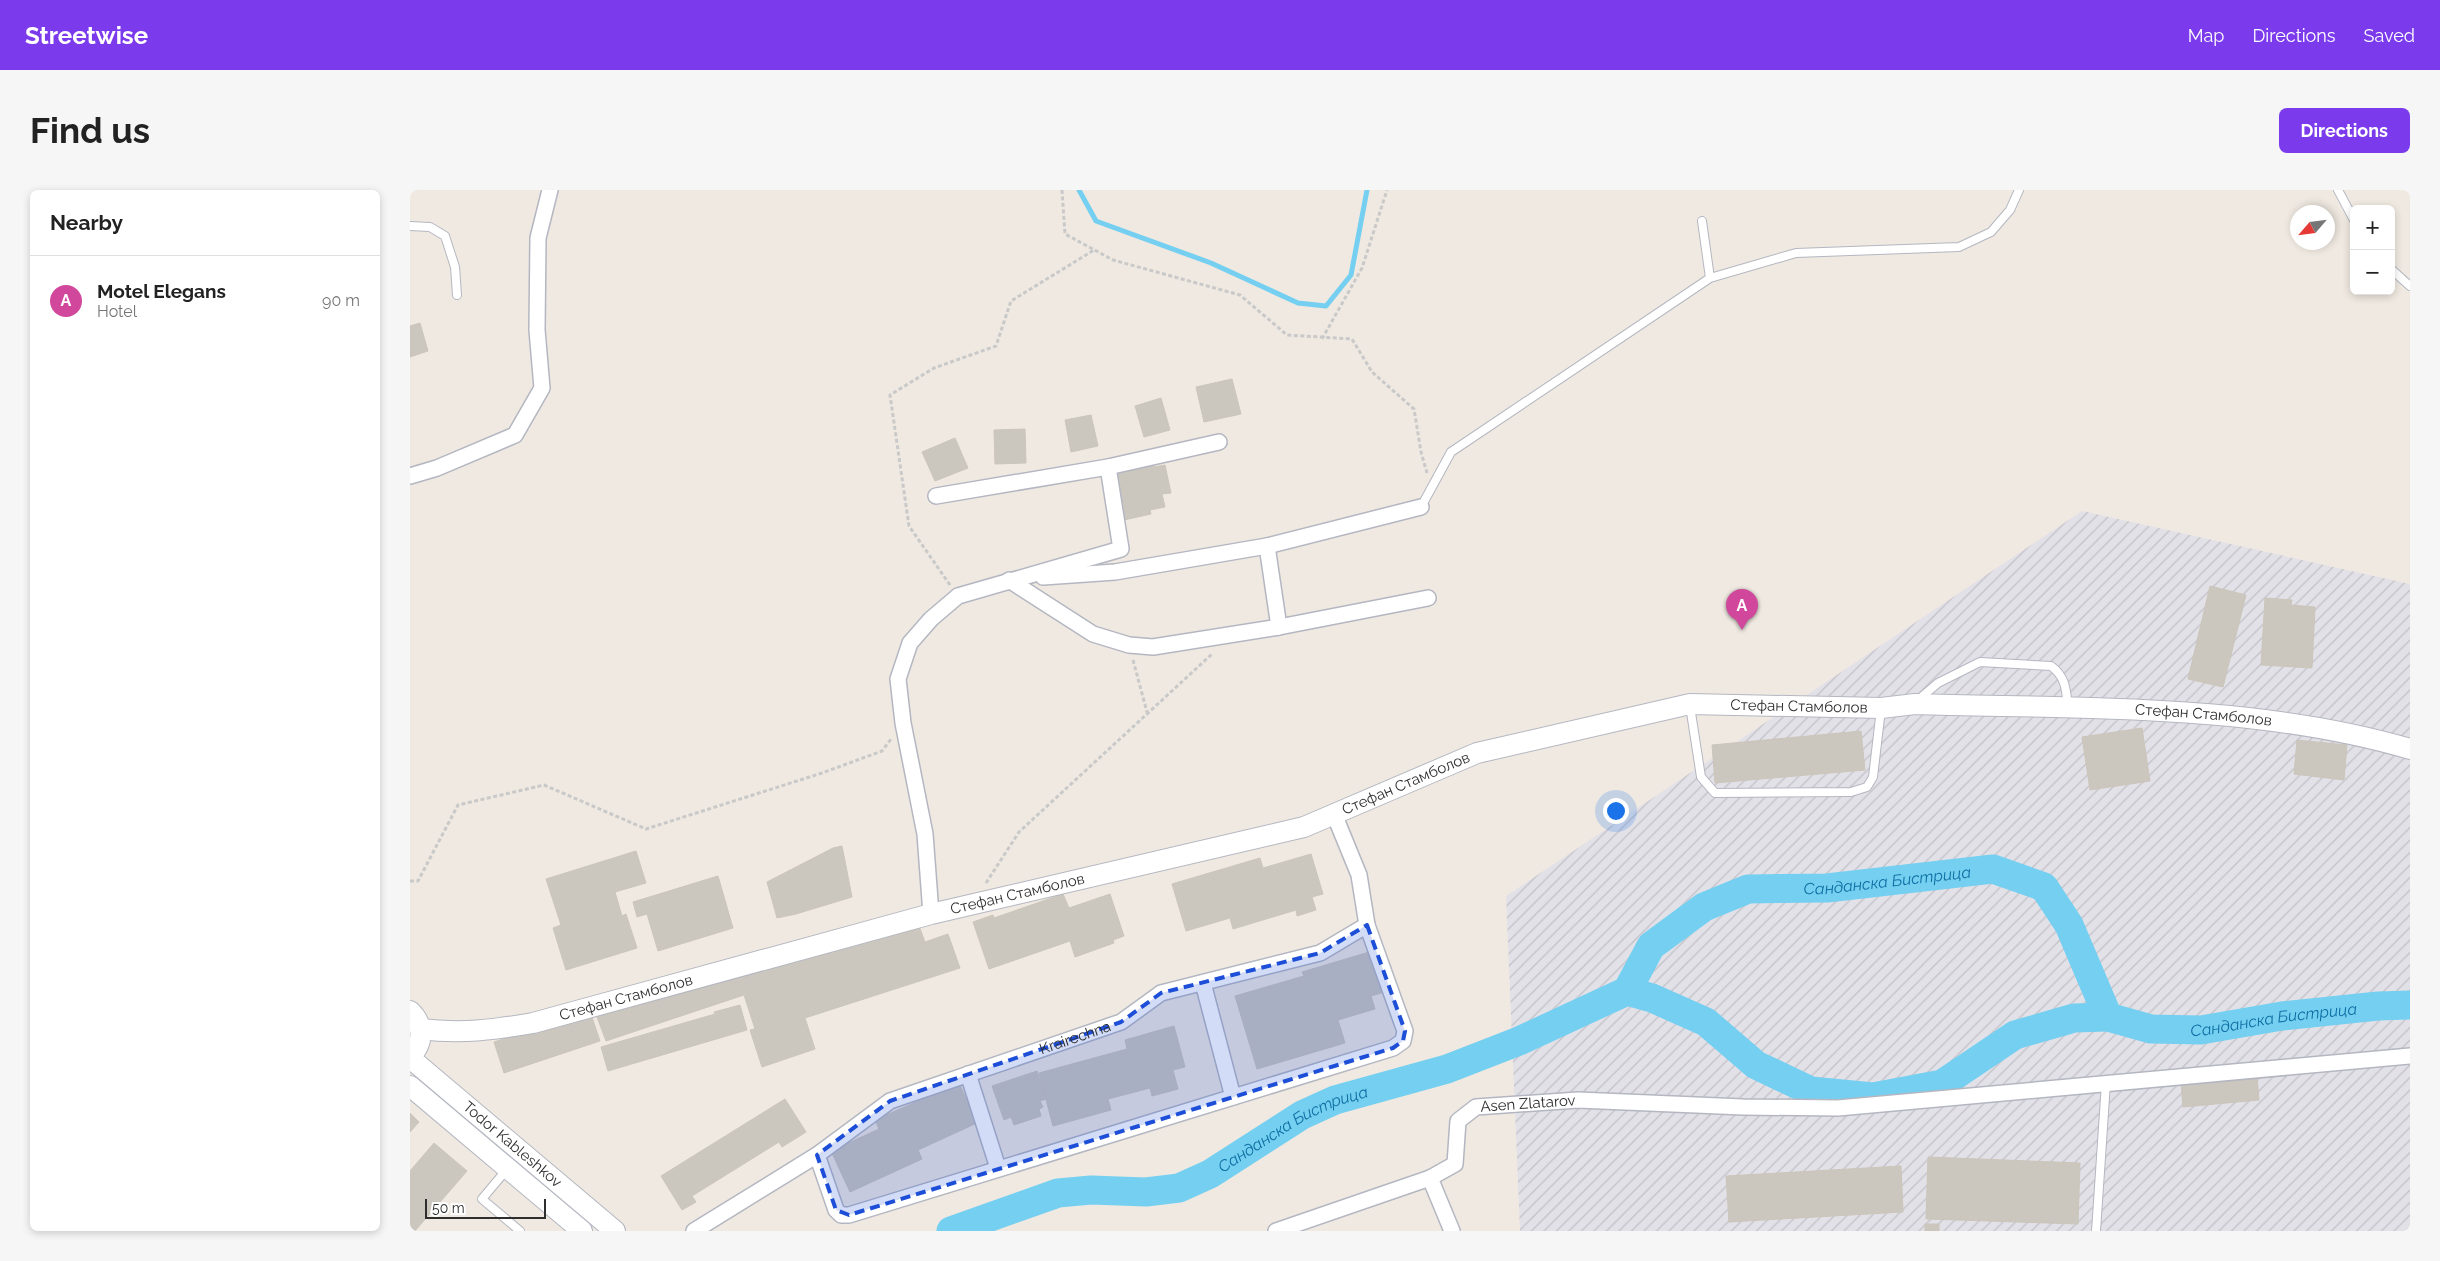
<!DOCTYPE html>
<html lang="en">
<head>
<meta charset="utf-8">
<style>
  :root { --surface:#fff; --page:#f6f6f6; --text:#222; --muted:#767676; --line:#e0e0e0; --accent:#7c3aed }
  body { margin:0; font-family:Raleway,sans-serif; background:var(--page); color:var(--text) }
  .controls { position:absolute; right:15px; top:15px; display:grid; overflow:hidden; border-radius:8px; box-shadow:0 2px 8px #0003 }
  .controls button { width:45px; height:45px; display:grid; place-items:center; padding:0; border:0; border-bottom:1px solid var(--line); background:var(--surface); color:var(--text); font:25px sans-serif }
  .compass { position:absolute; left:1880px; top:15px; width:45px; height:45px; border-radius:50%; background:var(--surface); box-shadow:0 2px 8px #0003; rotate:242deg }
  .scale { position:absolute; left:15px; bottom:12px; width:121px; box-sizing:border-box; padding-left:5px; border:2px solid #2e2e2e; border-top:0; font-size:14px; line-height:18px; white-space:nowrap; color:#2e2e2e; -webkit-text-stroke:4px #fff; paint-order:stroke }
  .you { position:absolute; left:1205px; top:620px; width:18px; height:18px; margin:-12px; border:4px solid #fff; border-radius:50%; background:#1a73e8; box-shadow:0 0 0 8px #1a73e833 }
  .badge { display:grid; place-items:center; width:32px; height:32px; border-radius:50%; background:var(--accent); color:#fff; font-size:16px; font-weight:700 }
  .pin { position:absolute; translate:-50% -41px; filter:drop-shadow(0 1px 2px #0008) }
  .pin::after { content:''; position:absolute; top:26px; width:18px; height:15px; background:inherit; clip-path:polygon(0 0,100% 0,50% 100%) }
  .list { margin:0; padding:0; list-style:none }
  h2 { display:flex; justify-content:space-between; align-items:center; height:65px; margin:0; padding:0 20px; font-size:21px }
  h2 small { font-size:16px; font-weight:400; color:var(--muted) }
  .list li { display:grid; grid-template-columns:32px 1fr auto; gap:15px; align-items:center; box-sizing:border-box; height:90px; padding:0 20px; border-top:1px solid var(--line) }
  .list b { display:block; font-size:19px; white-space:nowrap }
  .list p { margin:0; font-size:16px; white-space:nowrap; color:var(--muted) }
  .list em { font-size:16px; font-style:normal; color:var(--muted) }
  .map { position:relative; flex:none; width:2000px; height:1041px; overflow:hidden; border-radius:8px }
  header { display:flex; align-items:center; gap:30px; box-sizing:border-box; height:70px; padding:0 25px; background:var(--accent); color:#fff }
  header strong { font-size:24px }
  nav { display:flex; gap:28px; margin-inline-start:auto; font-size:18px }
  .intro { display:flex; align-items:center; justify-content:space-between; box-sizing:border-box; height:120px; padding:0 30px }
  h1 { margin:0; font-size:35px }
  .button { padding:12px 22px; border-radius:8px; background:var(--accent); color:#fff; font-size:18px; font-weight:700 }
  main { display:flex; gap:30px; padding:0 30px }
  aside { flex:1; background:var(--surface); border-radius:8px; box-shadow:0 2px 8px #0003 }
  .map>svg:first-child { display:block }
  .industrial { fill:url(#industrial-furrows) }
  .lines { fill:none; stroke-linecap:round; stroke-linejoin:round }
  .stream { stroke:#75cff0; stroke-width:5 }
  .river { stroke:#75cff0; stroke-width:29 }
  .building { fill:#cbc7bf; stroke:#cbc5ba }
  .service-casing { stroke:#b4b7c1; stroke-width:10 }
  .minor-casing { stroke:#b4b7c1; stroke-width:18 }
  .tertiary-casing { stroke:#b4b7c1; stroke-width:22 }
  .path { stroke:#c9c9c9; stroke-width:3; stroke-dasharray:4 2.5; stroke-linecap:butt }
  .service { stroke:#fff; stroke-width:8 }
  .minor { stroke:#fff; stroke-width:15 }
  .tertiary { stroke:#fff; stroke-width:20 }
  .marked { fill:#1d4ed8; fill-opacity:0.2; stroke:#1d4ed8; stroke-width:4; stroke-dasharray:10 6; stroke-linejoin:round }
  .labels { text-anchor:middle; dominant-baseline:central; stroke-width:4; stroke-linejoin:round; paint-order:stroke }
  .street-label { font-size:15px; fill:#2e2e2e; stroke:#fff }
  .water-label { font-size:16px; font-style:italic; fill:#0d6fa3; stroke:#fff }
</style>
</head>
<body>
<header>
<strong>Streetwise</strong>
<nav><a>Map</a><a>Directions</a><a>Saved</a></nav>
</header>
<div class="intro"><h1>Find us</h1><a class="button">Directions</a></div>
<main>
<aside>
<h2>Nearby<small></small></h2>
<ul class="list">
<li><span class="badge" style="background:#d1479c">A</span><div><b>Motel Elegans</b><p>Hotel</p></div><em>90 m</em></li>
</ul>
</aside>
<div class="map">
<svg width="2000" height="1041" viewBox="0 0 2000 1041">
  <defs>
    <pattern id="industrial-furrows" width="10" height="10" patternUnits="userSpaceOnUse" patternTransform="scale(1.25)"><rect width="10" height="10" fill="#e3e1e8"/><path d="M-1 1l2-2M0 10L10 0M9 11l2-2" fill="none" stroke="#c3c1c7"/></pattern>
  </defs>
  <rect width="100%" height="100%" fill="#efe9e1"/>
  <path class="industrial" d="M 1672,321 L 2000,394 L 2000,1041 L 1110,1041 L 1096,706 Z"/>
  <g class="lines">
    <path class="stream" d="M 669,0 L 686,31 L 801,73 L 888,113 L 916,116 L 941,85 L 957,0"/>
    <g class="river">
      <path d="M 1217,801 L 1242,808 L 1296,832 L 1346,875 L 1401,901 L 1463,907 L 1532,894 L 1605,845 L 1664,828 L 1698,827"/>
      <path id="s1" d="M 541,1041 L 648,1003 L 681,1000 L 736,1002 L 769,998 L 800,984 L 892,925 L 925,910 L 1037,879 L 1109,851 L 1217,801 L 1241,756 L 1294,717 L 1338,699 L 1417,698 L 1583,679 L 1634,697 L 1659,735 L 1698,827 L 1741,839 L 1791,840 L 1872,826 L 1968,816 L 2000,815"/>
    </g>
  </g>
  <path class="building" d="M 10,133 L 18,161 L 0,167 L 0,136 Z
    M 822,189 L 831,224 L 794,232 L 786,197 Z
    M 751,208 L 760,240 L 734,247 L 725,216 Z
    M 681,225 L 688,256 L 661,262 L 655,230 Z
    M 615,239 L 616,273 L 585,274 L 584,240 Z
    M 545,248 L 558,278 L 525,291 L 512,262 Z
    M 743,272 L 744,277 L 755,275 L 761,303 L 752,304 L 755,317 L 740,320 L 741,324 L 714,330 L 704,280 Z
    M 1800,396 L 1836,405 L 1813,497 L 1778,489 Z
    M 1855,408 L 1882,410 L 1881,415 L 1905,417 L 1902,478 L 1851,475 Z
    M 1732,538 L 1740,591 L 1680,600 L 1672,547 Z
    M 1451,541 L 1455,580 L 1305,593 L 1302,555 Z
    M 1887,550 L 1937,555 L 1934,590 L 1884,584 Z
    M 432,656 L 442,707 L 386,724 L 367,728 L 357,692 L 423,658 Z
    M 226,661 L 236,693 L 205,702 L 212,726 L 216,724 L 227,758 L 156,780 L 143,738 L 151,735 L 136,689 Z
    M 901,664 L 913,704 L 902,707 L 906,720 L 887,726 L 886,720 L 823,739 L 820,728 L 776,741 L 762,694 L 850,668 L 853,678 Z
    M 308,686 L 323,738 L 248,761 L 237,724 L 227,727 L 223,712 Z
    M 653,704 L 659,718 L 700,704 L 714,746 L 703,750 L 704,753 L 665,767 L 660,751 L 579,779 L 563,732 L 583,725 L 584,728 Z
    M 509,736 L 515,752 L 538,744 L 550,778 L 395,828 L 405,859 L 352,877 L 340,840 L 345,839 L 334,805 L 196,851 L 187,827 Z
    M 966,760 L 978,801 L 961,806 L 965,819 L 928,830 L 935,853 L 847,879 L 825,806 L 894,786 L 892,782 Z
    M 330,815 L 337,840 L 198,881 L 191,857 L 305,824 L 304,822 Z
    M 180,821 L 190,851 L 94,883 L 84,852 Z
    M 764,836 L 775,877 L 763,880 L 768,899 L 742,906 L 740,898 L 698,909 L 701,920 L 643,936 L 629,883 L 717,859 L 715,850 Z
    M 627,881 L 636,909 L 630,911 L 633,917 L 629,919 L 631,926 L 604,935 L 601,927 L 594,930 L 582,896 Z
    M 1847,886 L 1849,910 L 1773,917 L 1771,893 Z
    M 549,893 L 567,933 L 508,960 L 512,969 L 440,1002 L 421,961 L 469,939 L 465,930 Z
    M 375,909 L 396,942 L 372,957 L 369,952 L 282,1006 L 286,1012 L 272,1020 L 251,986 Z
    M 0,923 L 9,932 L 0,942 Z
    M 24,953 L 57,981 L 5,1041 L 0,1041 L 0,981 Z
    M 1518,967 L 1670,973 L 1668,1034 L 1516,1029 Z
    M 1491,976 L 1493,1022 L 1319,1032 L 1316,986 Z
    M 1515,1034 L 1529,1034 L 1529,1041 L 1515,1041 Z"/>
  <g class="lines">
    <g class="service-casing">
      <path id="service" d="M 1928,0 L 1944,30
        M 0,36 L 20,37 L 35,46 L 45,77 L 47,105
        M 1981,79 L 2000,96
        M 1300,88 L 1386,63 L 1549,57 L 1581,42 L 1600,20 L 1609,0
        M 1011,317 L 1041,262 L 1300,88 L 1292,31
        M 1508,510 L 1528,493 L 1570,472 L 1641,476 C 1656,487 1656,500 1658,517
        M 1280,516 L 1291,587 L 1305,603 L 1441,602 L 1457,597 L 1463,587 L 1471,519
        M 98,978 L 72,1009 L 110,1041
        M 1686,1041 L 1696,893"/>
    </g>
    <g class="minor-casing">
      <g id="minor">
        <path d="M 698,277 L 809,252"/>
        <path d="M 0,286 L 27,278 L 105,245 L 132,198 L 127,140 L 128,48 L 140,0"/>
        <path d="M 633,387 L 705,382 L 857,356"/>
        <path d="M 599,390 L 683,444 L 719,455 L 743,457 L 869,437 L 1018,408"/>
        <path d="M 869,437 L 857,356 L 1011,317"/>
        <path d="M 521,724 L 515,644 L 493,533 L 488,489 L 500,453 L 521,429 L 548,406 L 711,359 L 698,277 L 526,306"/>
        <path d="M 793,793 L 823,907"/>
        <path d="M 558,884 L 588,978"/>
        <path d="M 407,965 L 426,1020 L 431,1025 L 439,1025 L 983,858 L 993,851 L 995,841 L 957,735"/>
        <path id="s2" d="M 284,1041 L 407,965 L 480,911 L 711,832 L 751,803 L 910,763 L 957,735 L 949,685 L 924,624"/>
        <path d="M 866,1041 L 1020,988"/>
        <path id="s3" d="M 1042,1041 L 1020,988 L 1045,974 L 1048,931 L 1066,917 L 1168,910 L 1333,917 L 1428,918 L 2000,866"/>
      </g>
    </g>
    <g class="tertiary-casing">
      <g id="tertiary">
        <path d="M 0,821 C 14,834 14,854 0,866"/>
        <path id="s4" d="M 10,839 C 51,844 83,840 123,833 L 521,724 L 894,637 L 1067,563 L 1280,514 L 1471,518 L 1505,514 C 1666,519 1845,513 2000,559"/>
        <path id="s5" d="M 0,868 L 205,1041"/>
        <path d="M 0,896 L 172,1041"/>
      </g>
    </g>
    <path class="path" d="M 652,0 L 655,44 L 703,70 L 830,105 L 877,145 L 942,149 L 962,182 L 1004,219 L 1011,262 L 1017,283
      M 912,149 L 952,78 L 977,0
      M 540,395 L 499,336 L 480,205 L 524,178 L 586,156 L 601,111 L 684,60
      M 723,470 L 737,522
      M 0,691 L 8,691 L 48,615 L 134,595 L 236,639 L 412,583 L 472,561 L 481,549
      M 576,693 L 609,642 L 802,464"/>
    <use href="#service" class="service"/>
    <use href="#minor" class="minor"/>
    <use href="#tertiary" class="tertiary"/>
  </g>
  <path class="marked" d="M 957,735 L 995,841 L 993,851 L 983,858 L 439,1025 L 426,1020 L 407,965 L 480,911 L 711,832 L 751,803 L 910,763 Z"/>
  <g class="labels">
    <g class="street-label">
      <text stroke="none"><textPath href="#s4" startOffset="1425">Стефан Стамболов</textPath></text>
      <text stroke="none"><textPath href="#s4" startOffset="1830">Стефан Стамболов</textPath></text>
      <text stroke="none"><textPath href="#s4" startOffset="1020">Стефан Стамболов</textPath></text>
      <text stroke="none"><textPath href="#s4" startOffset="615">Стефан Стамболов</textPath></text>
      <text stroke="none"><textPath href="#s4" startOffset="210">Стефан Стамболов</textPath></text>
      <text stroke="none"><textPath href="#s2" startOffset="431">Krairechna</textPath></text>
      <text stroke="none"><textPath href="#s3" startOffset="204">Asen Zlatarov</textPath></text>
      <text stroke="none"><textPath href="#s5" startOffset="134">Todor Kableshkov</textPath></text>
    </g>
    <g class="water-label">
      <text stroke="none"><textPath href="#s1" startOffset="1031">Санданска Бистрица</textPath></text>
      <text stroke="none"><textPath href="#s1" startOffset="1505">Санданска Бистрица</textPath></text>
      <text stroke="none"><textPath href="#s1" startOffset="364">Санданска Бистрица</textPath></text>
    </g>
  </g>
</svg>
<div class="controls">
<button>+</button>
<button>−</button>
</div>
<svg class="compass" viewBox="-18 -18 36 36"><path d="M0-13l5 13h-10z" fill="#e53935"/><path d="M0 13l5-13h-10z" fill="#767676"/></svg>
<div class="scale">50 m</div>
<div class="you"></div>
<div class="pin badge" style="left:1332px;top:440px;background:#d1479c">A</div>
</div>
</main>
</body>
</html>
